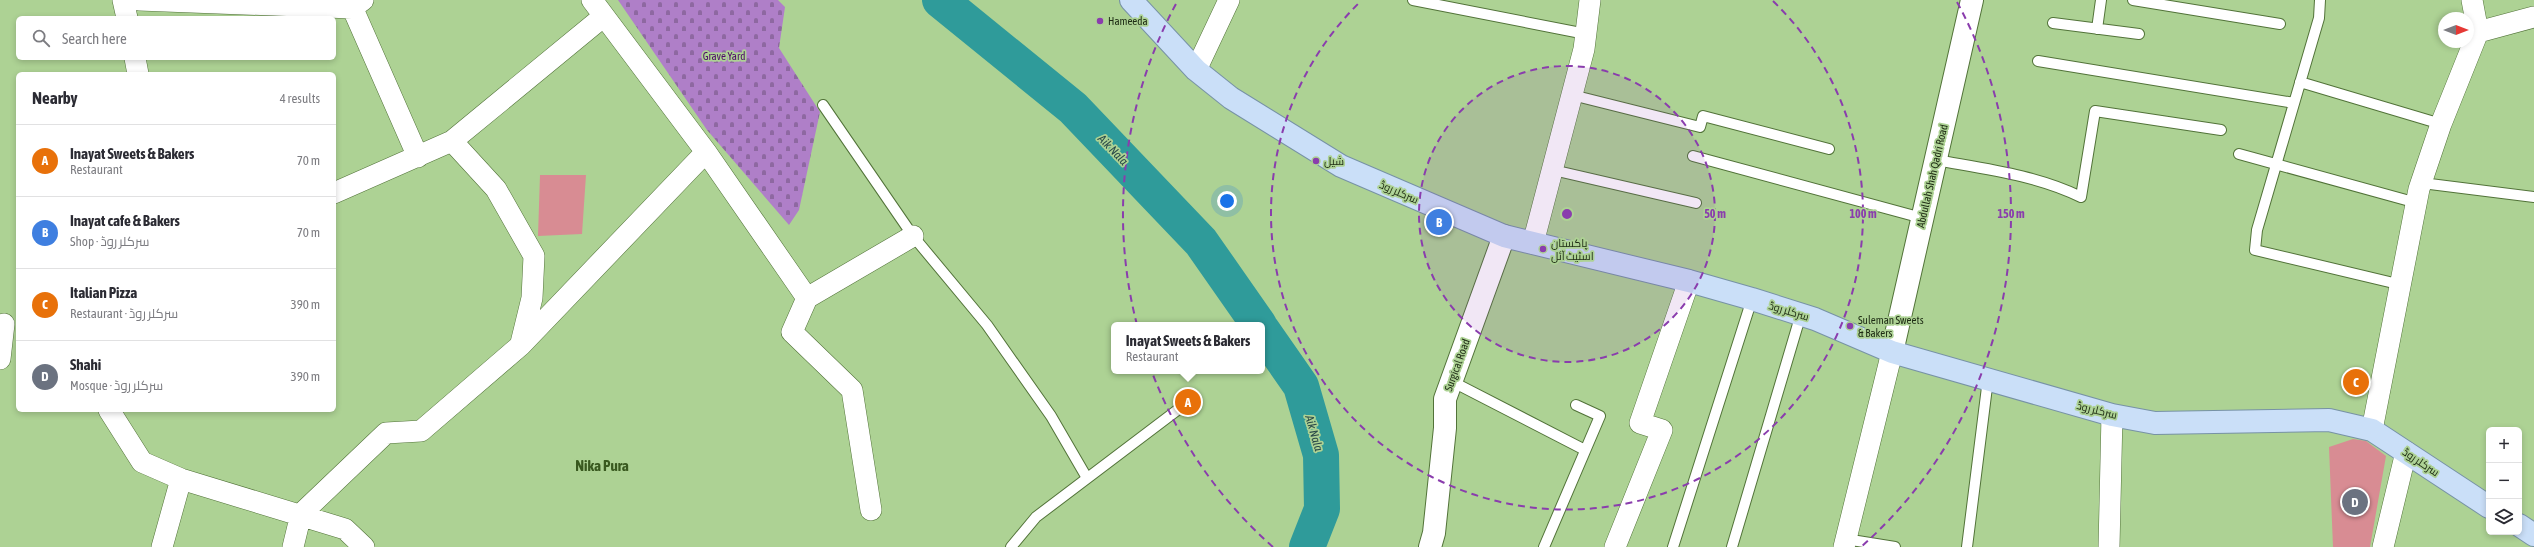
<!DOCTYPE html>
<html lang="en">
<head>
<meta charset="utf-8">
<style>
  :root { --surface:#fff; --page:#f2f2f3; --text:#2b2b33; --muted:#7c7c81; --line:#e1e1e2; --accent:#8a3dad }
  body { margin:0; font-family:"Asap Condensed",Cairo,sans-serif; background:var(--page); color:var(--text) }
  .controls { position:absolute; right:12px; bottom:12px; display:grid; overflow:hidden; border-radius:6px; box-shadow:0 2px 6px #0003 }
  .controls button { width:36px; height:36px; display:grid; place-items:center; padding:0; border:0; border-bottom:1px solid var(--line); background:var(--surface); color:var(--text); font:20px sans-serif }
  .compass { position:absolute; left:2438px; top:12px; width:36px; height:36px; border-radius:50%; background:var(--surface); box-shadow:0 2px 6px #0003; rotate:90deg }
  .you { position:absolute; left:1227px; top:201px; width:14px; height:14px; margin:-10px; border:3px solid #fff; border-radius:50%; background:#1a73e8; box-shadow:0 0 0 6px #1a73e833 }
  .badge { display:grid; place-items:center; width:26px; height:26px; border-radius:50%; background:var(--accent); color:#fff; font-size:13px; font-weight:700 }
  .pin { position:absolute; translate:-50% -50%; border:2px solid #fff; box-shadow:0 1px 4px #0006 }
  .popup { position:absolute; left:1111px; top:322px; width:154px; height:52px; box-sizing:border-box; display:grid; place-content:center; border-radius:6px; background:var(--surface); filter:drop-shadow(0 1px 3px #0005); font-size:13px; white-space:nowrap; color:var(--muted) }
  .popup b { font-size:15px; color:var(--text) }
  .popup::after { content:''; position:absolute; left:50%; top:100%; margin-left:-8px; border:8px solid transparent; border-top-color:var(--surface) }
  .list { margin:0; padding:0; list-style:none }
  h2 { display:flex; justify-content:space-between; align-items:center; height:52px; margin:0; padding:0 16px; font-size:17px }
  h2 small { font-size:13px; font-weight:400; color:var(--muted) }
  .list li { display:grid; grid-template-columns:26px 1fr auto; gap:12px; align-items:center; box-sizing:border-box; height:72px; padding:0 16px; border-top:1px solid var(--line) }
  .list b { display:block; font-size:15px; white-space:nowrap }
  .list p { margin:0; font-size:13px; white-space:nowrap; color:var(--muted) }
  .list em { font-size:13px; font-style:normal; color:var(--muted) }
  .icon { flex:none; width:22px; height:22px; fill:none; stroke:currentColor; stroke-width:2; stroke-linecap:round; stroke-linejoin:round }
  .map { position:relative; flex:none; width:2534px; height:547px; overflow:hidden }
  .search { position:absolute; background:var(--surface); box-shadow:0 2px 6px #0003; left:16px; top:16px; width:320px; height:44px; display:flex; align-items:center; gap:10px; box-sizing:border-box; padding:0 14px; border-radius:6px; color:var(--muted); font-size:15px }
  .panel { position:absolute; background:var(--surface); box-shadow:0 2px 6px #0003; left:16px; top:72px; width:320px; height:340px; border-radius:6px }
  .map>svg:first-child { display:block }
  .cemetery { fill:url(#cemetery-stones) }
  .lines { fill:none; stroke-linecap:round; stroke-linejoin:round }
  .river { stroke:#2f9b9a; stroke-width:36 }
  .building { fill:#d88c93 }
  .service-casing { stroke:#527339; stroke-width:12 }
  .minor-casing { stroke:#527339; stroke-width:22 }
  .tertiary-casing { stroke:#527339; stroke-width:24 }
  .primary-casing { stroke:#7792a5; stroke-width:24 }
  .service { stroke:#fff; stroke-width:10 }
  .minor { stroke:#fff; stroke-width:21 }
  .tertiary { stroke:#fff; stroke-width:22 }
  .primary { stroke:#cadff8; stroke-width:22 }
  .ring { fill:none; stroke:#8a3dad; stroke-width:2; stroke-dasharray:7 5 }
  .poi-dot { fill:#8a3dad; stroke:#add294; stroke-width:1.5 }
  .labels { text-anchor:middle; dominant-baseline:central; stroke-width:3.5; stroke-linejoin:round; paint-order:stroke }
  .poi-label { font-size:11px; fill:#1d2b13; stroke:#add294; text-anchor:start }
  .park-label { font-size:11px; fill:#4e0968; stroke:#add294 }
  .street-label { font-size:11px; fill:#1d2b13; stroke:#add294 }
  .water-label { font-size:12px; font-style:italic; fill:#2a4a49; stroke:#add294 }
  .district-label { font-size:15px; font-weight:bold; fill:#39591f; stroke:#add294 }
  .centre { fill:#8a3dad; stroke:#add294; stroke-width:2 }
  .ring-label { font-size:12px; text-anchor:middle; font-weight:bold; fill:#8a3dad; stroke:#add294; stroke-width:3.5; stroke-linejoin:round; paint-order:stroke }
</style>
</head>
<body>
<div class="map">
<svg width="2534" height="547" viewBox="0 0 2534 547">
  <defs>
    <pattern id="cemetery-stones" width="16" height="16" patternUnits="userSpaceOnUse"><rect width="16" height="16" fill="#af7fc8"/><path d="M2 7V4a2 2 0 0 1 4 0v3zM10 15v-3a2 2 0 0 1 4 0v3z" fill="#8e68a1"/></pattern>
  </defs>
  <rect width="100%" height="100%" fill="#add294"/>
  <path class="cemetery" d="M 618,0 L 778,0 L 785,7 L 779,48 L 820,112 L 799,210 L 789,225 L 707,130 Z"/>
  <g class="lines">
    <path class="river" d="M 940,0 L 1073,108 L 1201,242 L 1259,325
      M 1262,330 L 1301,386 L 1321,455 L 1322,509 L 1307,547"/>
  </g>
  <path class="building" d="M 540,175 L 586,175 L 582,234 L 538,236 Z
    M 2353,439 L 2366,441 L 2386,456 L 2370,547 L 2333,547 L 2329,447 Z"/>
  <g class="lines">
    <g class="service-casing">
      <path id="service" d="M 1413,0 L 1586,34
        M 2133,0 L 2280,24
        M 2320,0 L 2319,18 L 2257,230 L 2255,250 L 2402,285
        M 2053,23 L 2139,34
        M 2097,29 L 2101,0
        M 2038,61 L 2294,103
        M 2300,82 L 2441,124
        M 1572,95 L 1700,127 L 1703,116 L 1829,149
        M 823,105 L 913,236 L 987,325 L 1051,416 L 1087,478
        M 2239,154 L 2417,203
        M 1693,156 L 1922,218
        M 1936,160 C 1985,169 2036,175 2081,197 L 2095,111 L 2221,130
        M 1553,170 L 1696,203
        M 2422,183 L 2534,197
        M 1451,381 L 1585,450
        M 1845,539 L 1895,547
        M 1011,547 L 1036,517 L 1188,402
        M 1544,547 L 1600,416 L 1576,405
        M 1673,547 L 1752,299
        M 1732,547 L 1801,314
        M 1967,547 L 1988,379"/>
    </g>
    <g class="minor-casing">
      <path id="minor" d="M 123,0 L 127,18
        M 139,0 L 352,8 L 363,0
        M 349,0 L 418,157
        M 592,0 L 706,152 L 807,298
        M 2478,32 L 2534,17
        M 135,58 L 138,74
        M 1196,70 L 1229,0
        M 452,141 L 496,189 L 534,256 L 532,298 L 521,343
        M 334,193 L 452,141 L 604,16
        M 1533,243 L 1584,49 L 1590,0
        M 0,359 L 4,324
        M 109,410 L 142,462 L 181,479 L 345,529 L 364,547
        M 2372,430 L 2419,189 L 2441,124 L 2478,32 L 2472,0
        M 871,510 L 852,390 L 792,332 L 807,298 L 913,236
        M 162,547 L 181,479
        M 293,547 L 301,514 L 386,433 L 421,431 L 521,345 L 706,152
        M 1615,547 L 1662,430 L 1640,423 L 1689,281
        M 1844,547 L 1892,352
        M 2109,547 L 2112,415
        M 2383,547 L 2406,452"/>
    </g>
    <g class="tertiary-casing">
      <path id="tertiary" d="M 1892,352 L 1972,0
        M 1430,547 L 1434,533 L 1445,428 L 1445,399 L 1504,236"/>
    </g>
    <g class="primary-casing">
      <path id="primary" d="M 1131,0 L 1196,70 L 1231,98 L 1341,166 L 1504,236 L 1689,281 L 1752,299 L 1815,319 L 1892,352 L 2112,415 L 2155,423 L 2329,420 L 2372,430 L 2489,507
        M 2519,525 L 2534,535"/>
    </g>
    <use href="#service" class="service"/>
    <use href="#minor" class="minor"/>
    <use href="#tertiary" class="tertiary"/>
    <use href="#primary" class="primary"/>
  </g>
  <circle cx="1567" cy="214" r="148" fill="#8a3dad" fill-opacity=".12"/>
  <g class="ring">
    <circle cx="1567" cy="214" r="148"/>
    <path d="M1773 1A296 296 0 1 1 1361 1"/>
    <path d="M1273 547A444 444 0 0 1 1177 2M1957 2A444 444 0 0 1 1861 547"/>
  </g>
  <g class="poi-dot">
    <circle cx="1100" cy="21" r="4"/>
    <circle cx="1316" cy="161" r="4"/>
    <circle cx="1543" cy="249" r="4"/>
    <circle cx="1850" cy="326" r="4"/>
  </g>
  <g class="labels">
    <g class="poi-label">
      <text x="1108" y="21">Hameeda</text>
      <text x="1324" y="161">شیل</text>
      <text x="1551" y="243">پاکستان<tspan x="1551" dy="13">اسٹیٹ آئل</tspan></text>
      <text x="1858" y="320">Suleman Sweets<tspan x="1858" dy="13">&amp; Bakers</tspan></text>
    </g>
    <g class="park-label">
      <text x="724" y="56">Grave Yard</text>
    </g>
    <g class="street-label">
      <text transform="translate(1932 176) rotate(-77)">Abdullah Shah Qadri Road</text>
      <text transform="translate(1399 192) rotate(24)">سرکلر روڈ</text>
      <text transform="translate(1789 311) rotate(17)">سرکلر روڈ</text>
      <text transform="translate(1457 365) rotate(-70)">Surgical Road</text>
      <text transform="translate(2097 410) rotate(14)">سرکلر روڈ</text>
      <text transform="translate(2421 462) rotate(34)">سرکلر روڈ</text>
    </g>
    <g class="water-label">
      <text transform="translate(1113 150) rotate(46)">Aik Nala</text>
      <text transform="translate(1314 433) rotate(74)">Aik Nala</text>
    </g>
    <g class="district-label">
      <text x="602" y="465">Nika Pura</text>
    </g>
  </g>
  <circle cx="1567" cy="214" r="6" class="centre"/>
  <g class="ring-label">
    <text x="1715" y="218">50 m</text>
    <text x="1863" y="218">100 m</text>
    <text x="2011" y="218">150 m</text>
  </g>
</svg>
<div class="controls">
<button>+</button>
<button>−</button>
<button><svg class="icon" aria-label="layers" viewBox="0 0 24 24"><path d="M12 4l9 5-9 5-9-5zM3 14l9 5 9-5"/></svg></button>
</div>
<svg class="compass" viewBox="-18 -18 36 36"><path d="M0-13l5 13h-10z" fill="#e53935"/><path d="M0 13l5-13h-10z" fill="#7c7c81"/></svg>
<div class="you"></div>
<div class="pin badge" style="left:1188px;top:402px;background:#e8710a">A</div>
<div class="popup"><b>Inayat Sweets &amp; Bakers</b>Restaurant</div>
<div class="pin badge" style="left:1439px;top:222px;background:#3f7fe0">B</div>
<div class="pin badge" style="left:2356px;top:382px;background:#e8710a">C</div>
<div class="pin badge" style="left:2355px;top:502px;background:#6b7280">D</div>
<div class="search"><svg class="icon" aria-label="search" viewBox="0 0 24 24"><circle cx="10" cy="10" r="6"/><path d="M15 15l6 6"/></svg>Search here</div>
<section class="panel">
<h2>Nearby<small>4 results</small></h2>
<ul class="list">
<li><span class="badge" style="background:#e8710a">A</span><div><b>Inayat Sweets &amp; Bakers</b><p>Restaurant</p></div><em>70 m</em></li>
<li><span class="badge" style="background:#3f7fe0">B</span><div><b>Inayat cafe &amp; Bakers</b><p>Shop · سرکلر روڈ</p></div><em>70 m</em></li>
<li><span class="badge" style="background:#e8710a">C</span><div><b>Italian Pizza</b><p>Restaurant · سرکلر روڈ</p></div><em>390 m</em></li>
<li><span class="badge" style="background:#6b7280">D</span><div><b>Shahi</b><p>Mosque · سرکلر روڈ</p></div><em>390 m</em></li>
</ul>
</section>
</div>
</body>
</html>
